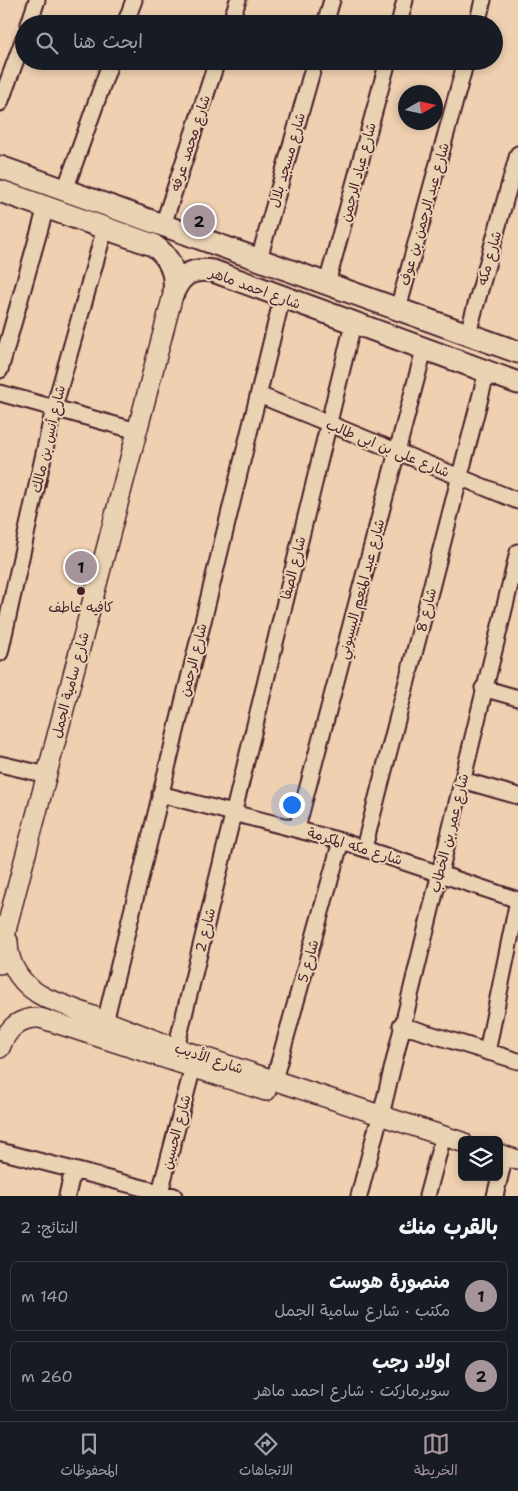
<!DOCTYPE html>
<html lang="ar">
<head>
<meta charset="utf-8">
<style>
  :root { --surface:#171b24; --page:#242831; --text:#f1f3f6; --muted:#9ea1a6; --line:#363941; --accent:#a6949b }
  body { margin:0; font-family:"Shantell Sans","Playpen Sans Arabic",sans-serif; background:var(--page); color:var(--text); direction:rtl }
  .controls { position:absolute; right:15px; bottom:15px; display:grid; overflow:hidden; border-radius:8px; box-shadow:0 2px 8px #0003 }
  .controls button { width:45px; height:45px; display:grid; place-items:center; padding:0; border:0; border-bottom:1px solid var(--line); background:var(--surface); color:var(--text); font:25px sans-serif }
  .compass { position:absolute; left:398px; top:85px; width:45px; height:45px; border-radius:50%; background:var(--surface); box-shadow:0 2px 8px #0003; rotate:81deg }
  .you { position:absolute; left:291px; top:804px; width:18px; height:18px; margin:-12px; border:4px solid #fff; border-radius:50%; background:#1a73e8; box-shadow:0 0 0 8px #1a73e833 }
  .badge { display:grid; place-items:center; width:32px; height:32px; border-radius:50%; background:var(--accent); color:#111; font-size:16px; font-weight:700 }
  .pin { position:absolute; translate:-50% -50%; border:2px solid #fff; box-shadow:0 1px 5px #0006 }
  .list { margin:0; padding:0; list-style:none }
  h2 { display:flex; justify-content:space-between; align-items:center; height:65px; margin:0; padding:0 20px; font-size:21px }
  h2 small { font-size:16px; font-weight:400; color:var(--muted) }
  .list li { display:grid; grid-template-columns:32px 1fr auto; gap:15px; align-items:center; box-sizing:border-box; height:70px; margin:0 10px 10px; padding:0 10px; border:1px solid var(--line); border-radius:8px }
  .list b { display:block; font-size:19px; white-space:nowrap }
  .list p { margin:0; font-size:16px; white-space:nowrap; color:var(--muted) }
  .list em { font-size:16px; font-style:normal; color:var(--muted) }
  .icon { flex:none; width:28px; height:28px; fill:none; stroke:currentColor; stroke-width:2; stroke-linecap:round; stroke-linejoin:round }
  .map { position:relative; flex:none; width:518px; height:1196px; overflow:hidden; direction:ltr }
  .search { position:absolute; background:var(--surface); box-shadow:0 2px 8px #0003; left:15px; right:15px; top:15px; height:55px; display:flex; align-items:center; gap:12px; box-sizing:border-box; padding:0 18px; border-radius:28px; color:var(--muted); font-size:19px }
  .sheet { height:225px; background:var(--surface) }
  nav { display:flex; justify-content:space-around; align-items:center; box-sizing:border-box; height:70px; border-top:1px solid var(--line); background:var(--surface); font-size:14px; color:var(--muted) }
  nav a { display:grid; justify-items:center; gap:2px }
  nav .on { color:var(--accent) }
  .map>svg:first-child { display:block }
  .lines { fill:none; stroke-linecap:round; stroke-linejoin:round }
  .minor-casing { stroke:#4a1f2b; stroke-width:19 }
  .tertiary-casing { stroke:#4a1f2b; stroke-width:22 }
  .secondary-casing { stroke:#4a1f2b; stroke-width:25 }
  .minor { stroke:#ead3b3; stroke-width:15 }
  .tertiary { stroke:#ead3b3; stroke-width:19 }
  .secondary { stroke:#ead3b3; stroke-width:21 }
  .poi-dot { fill:#4a1f2b; stroke:#ead3b3; stroke-width:2 }
  .labels { text-anchor:middle; dominant-baseline:central; stroke-width:4; stroke-linejoin:round; paint-order:stroke }
  .street-label { font-size:14px; fill:#4a1f2b; stroke:#ead3b3 }
  .poi-label { font-size:14px; fill:#4a1f2b; stroke:#ead3b3 }
</style>
</head>
<body>
<div class="map">
<svg width="518" height="1196" viewBox="0 0 518 1196">
  <rect width="100%" height="100%" fill="#efd0b0"/>
  <filter id="ink" filterUnits="userSpaceOnUse"><feTurbulence type="fractalNoise" baseFrequency=".02" numOctaves="2"/><feDisplacementMap in="SourceGraphic" scale="10" xChannelSelector="R" yChannelSelector="G"/><feConvolveMatrix kernelMatrix="1 2 1 2 8 2 1 2 1" color-interpolation-filters="sRGB"/></filter>
  <g filter="url(#ink)">
    <g class="lines">
      <g class="minor-casing">
        <path id="minor" d="M 29,24 L 37,0
          M 125,24 L 134,0
          M 230,24 L 238,0
          M 325,24 L 332,0
          M 399,24 L 405,0
          M 477,24 L 483,0
          M 0,103 L 24,38
          M 65,190 L 111,61
          M 163,225 L 217,61
          M 259,259 L 315,61
          M 327,283 L 388,61
          M 398,309 L 466,61
          M 468,333 L 518,154
          M 0,370 L 46,207
          M 0,393 L 137,431
          M 259,395 L 518,501
          M 0,653 L 54,408 L 105,228
          M 483,688 L 518,698
          M 0,764 L 47,775
          M 462,780 L 518,796
          M 160,794 L 341,841 L 518,900
          M 297,828 L 424,350
          M 364,848 L 487,371
          M 105,1022 L 282,298
          M 401,1025 L 518,1061
          M 176,1048 L 353,324
          M 487,1052 L 518,900
          M 274,1080 L 341,841
          M 381,1115 L 518,552
          M 0,1151 L 174,1196
          M 67,1196 L 73,1170
          M 159,1196 L 193,1067
          M 359,1196 L 377,1127
          M 427,1196 L 440,1148
          M 495,1196 L 502,1168"/>
      </g>
      <g class="tertiary-casing">
        <path id="tertiary" d="M 8,941 C 8,967 23,987 46,998 L 176,1048 L 462,1142
          M 0,964 L 8,922 L 174,291
          M 0,1048 C 7,1029 19,1017 40,1018 L 266,1091
          M 499,1154 L 518,1160"/>
      </g>
      <g class="secondary-casing">
        <path id="secondary" d="M 0,167 L 518,352
          M 0,191 L 153,245 C 169,256 176,271 174,291
          M 174,291 C 182,273 194,268 213,271 L 518,383"/>
      </g>
      <use href="#minor" class="minor"/>
      <use href="#tertiary" class="tertiary"/>
      <use href="#secondary" class="secondary"/>
    </g>
  </g>
  <circle class="poi-dot" cx="81" cy="591" r="5"/>
  <g class="labels">
    <g class="street-label">
      <text transform="translate(190 143) rotate(-72)">شارع محمد عرفه</text>
      <text transform="translate(287 160) rotate(-74)">شارع مسجد بلال</text>
      <text transform="translate(358 172) rotate(-75)">شارع عباد الرحمن</text>
      <text transform="translate(424 214) rotate(-74)">شارع عبد الرحمن بن عوف</text>
      <text transform="translate(489 258) rotate(-74)">شارع مكه</text>
      <text transform="translate(255 288) rotate(20)">شارع احمد ماهر</text>
      <text transform="translate(48 439) rotate(-77)">شارع أنس بن مالك</text>
      <text transform="translate(388 448) rotate(22)">شارع على بن ابى طالب</text>
      <text transform="translate(293 568) rotate(-76)">شارع الصفا</text>
      <text transform="translate(361 589) rotate(-75)">شارع عبد المنعم البسيوني</text>
      <text transform="translate(426 610) rotate(-76)">شارع 8</text>
      <text transform="translate(193 660) rotate(-76)">شارع الرحمن</text>
      <text transform="translate(70 685) rotate(-75)">شارع سامية الجمل</text>
      <text transform="translate(449 833) rotate(-76)">شارع عمر بن الخطاب</text>
      <text transform="translate(355 846) rotate(17)">شارع مكه المكرمة</text>
      <text transform="translate(205 930) rotate(-76)">شارع 2</text>
      <text transform="translate(308 961) rotate(-74)">شارع 5</text>
      <text transform="translate(209 1058) rotate(18)">شارع الأديب</text>
      <text transform="translate(176 1132) rotate(-75)">شارع الحسين</text>
    </g>
    <g class="poi-label">
      <text x="81" y="607">كافيه عاطف</text>
    </g>
  </g>
</svg>
<div class="controls">
<button><svg class="icon" aria-label="layers" viewBox="0 0 24 24"><path d="M12 4l9 5-9 5-9-5zM3 14l9 5 9-5"/></svg></button>
</div>
<svg class="compass" viewBox="-18 -18 36 36"><path d="M0-13l5 13h-10z" fill="#e53935"/><path d="M0 13l5-13h-10z" fill="#9ea1a6"/></svg>
<div class="you"></div>
<div class="pin badge" style="left:81px;top:567px">1</div>
<div class="pin badge" style="left:199px;top:221px">2</div>
<div class="search"><svg class="icon" aria-label="search" viewBox="0 0 24 24"><circle cx="10" cy="10" r="6"/><path d="M15 15l6 6"/></svg>ابحث هنا</div>
</div>
<section class="sheet">
<h2>بالقرب منك<small>النتائج: 2</small></h2>
<ul class="list">
<li><span class="badge">1</span><div><b>منصورة هوست</b><p>مكتب · شارع سامية الجمل</p></div><em>140 m</em></li>
<li><span class="badge">2</span><div><b>اولاد رجب</b><p>سوبرماركت · شارع احمد ماهر</p></div><em>260 m</em></li>
</ul>
</section>
<nav>
<a class="on"><svg class="icon" aria-label="map" viewBox="0 0 24 24"><path d="M3 6l6-2 6 2 6-2v14l-6 2-6-2-6 2zM9 4v14M15 6v14"/></svg>الخريطة</a>
<a><svg class="icon" aria-label="directions" viewBox="0 0 24 24"><path d="M12 3l9 9-9 9-9-9zM9 14v-3h6M13 9l2 2-2 2"/></svg>الاتجاهات</a>
<a><svg class="icon" aria-label="saved" viewBox="0 0 24 24"><path d="M7 4h10v16l-5-4-5 4z"/></svg>المحفوظات</a>
</nav>
</body>
</html>
